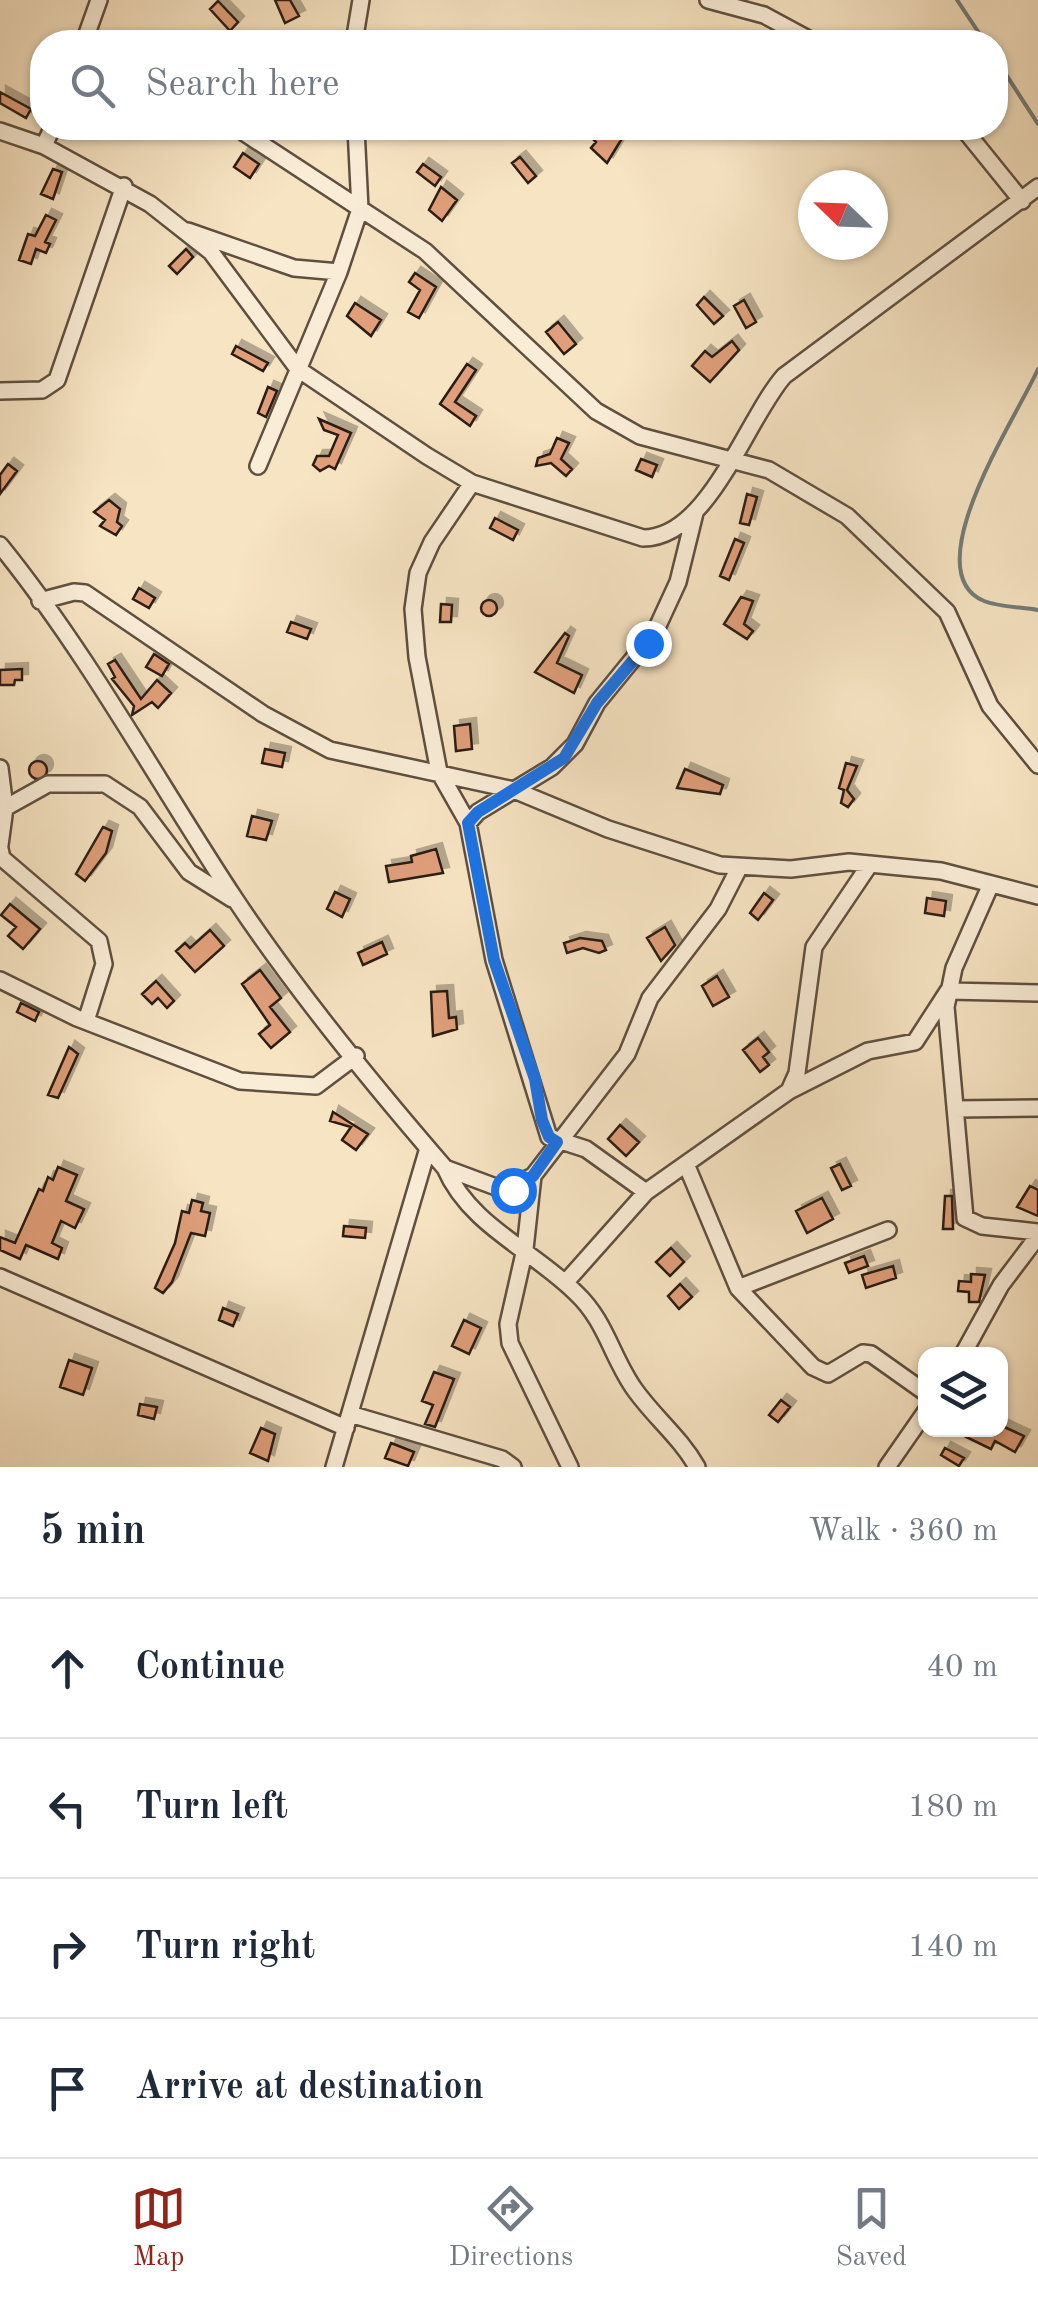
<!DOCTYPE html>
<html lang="en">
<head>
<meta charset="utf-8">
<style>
  :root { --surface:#fff; --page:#f6f6f7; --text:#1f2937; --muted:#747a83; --line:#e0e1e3; --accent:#8f2418 }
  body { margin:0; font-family:"Old Standard TT",serif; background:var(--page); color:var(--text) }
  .controls { position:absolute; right:30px; bottom:30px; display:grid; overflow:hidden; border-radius:20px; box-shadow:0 2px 8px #0004 }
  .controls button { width:90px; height:90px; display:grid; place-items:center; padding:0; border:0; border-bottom:2px solid var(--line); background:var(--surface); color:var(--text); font:50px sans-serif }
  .compass { position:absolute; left:798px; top:170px; width:90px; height:90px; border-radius:50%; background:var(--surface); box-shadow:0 2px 8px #0004; rotate:293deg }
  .stop { position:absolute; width:30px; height:30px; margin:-22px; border:8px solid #1a73e8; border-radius:50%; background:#fff }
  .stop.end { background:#1a73e8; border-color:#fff; box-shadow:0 2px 10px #0008 }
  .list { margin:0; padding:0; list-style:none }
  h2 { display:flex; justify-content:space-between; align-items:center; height:130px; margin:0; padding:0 40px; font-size:42px }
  h2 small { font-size:32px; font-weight:400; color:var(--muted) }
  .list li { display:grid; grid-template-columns:65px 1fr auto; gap:30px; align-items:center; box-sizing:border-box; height:140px; padding:0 40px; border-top:2px solid var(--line) }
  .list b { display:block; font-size:38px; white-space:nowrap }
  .list em { font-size:32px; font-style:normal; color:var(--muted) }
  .icon { flex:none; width:55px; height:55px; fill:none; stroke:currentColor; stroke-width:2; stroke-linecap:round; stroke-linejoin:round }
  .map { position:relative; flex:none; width:1038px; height:1467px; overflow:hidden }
  .search { position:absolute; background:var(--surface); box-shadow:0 2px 8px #0004; left:30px; right:30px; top:30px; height:110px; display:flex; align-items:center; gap:25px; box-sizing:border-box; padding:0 35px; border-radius:40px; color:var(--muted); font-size:38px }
  .sheet { height:690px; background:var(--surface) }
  nav { display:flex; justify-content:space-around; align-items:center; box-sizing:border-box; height:140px; border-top:2px solid var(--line); background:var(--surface); font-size:28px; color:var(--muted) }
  nav a { display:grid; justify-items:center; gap:5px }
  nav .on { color:var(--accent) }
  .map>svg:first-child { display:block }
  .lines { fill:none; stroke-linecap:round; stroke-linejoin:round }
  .stream { stroke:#737c7a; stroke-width:4 }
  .building { fill:#e09f7a; stroke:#2c1d14; stroke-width:2.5; filter:url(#shadow) }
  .minor-casing { stroke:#5f4f40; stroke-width:20 }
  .minor { stroke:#faedd8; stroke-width:15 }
  .route { stroke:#1a73e8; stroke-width:12 }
</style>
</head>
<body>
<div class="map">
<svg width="1038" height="1467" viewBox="0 0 1038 1467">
  <defs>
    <filter id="shadow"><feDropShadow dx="6" dy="-6" stdDeviation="0" flood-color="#0004"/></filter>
  </defs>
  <rect width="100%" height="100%" fill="#f7e4c3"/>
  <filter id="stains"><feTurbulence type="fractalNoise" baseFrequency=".002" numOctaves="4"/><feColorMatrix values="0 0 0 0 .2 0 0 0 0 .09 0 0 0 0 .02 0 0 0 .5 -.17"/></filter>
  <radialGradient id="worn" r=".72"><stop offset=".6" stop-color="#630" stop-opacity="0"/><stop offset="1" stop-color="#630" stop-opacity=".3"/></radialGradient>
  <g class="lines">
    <path class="stream" d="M 957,0 L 985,42
      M 996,59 L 1038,124
      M 1038,369 C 1021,410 912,571 984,601 C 999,607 1022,607 1038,610"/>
  </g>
  <path class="building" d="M 275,0 L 290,0 L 299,16 L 285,23 Z
    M 218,1 L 238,22 L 230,31 L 210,9 Z
    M 0,92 L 31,109 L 26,118 L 0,103 Z
    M 582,128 L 607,128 L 621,140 L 607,163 L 591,148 L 596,142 Z
    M 243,153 L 259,164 L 250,178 L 234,167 Z
    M 520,157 L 536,176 L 528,183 L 512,163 Z
    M 423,164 L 441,177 L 435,186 L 417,172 Z
    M 53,169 L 62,172 L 53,199 L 41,194 Z
    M 441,187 L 457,200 L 442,221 L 429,210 Z
    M 46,215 L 56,220 L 45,242 L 50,244 L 46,253 L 36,249 L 31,264 L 19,260 L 28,234 L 35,236 Z
    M 186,249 L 193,257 L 177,274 L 169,266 Z
    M 415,273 L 436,287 L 419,318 L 408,312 L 420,290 L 409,282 Z
    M 704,297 L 723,316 L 714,324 L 697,305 Z
    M 744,300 L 756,322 L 746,328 L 734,306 Z
    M 355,303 L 381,320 L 371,336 L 347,316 Z
    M 558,322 L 576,344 L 564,354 L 546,332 Z
    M 732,341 L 739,350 L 710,382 L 692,366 L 705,351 L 712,357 Z
    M 236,346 L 268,363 L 263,371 L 232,354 Z
    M 467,364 L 476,370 L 455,402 L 476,416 L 470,426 L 440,404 Z
    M 268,387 L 277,391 L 266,417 L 258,413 Z
    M 319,419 L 351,433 L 335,469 L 329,466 L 320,471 L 313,465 L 317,456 L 329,456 L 338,435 L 324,430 Z
    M 557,438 L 569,443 L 561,459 L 572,469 L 566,476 L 551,463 L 536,466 L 538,458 L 550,454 Z
    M 641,459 L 657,465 L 652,477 L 636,470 Z
    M 8,464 L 17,471 L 0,494 L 0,475 Z
    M 747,494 L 757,497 L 749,525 L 740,523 Z
    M 109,500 L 120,509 L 117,522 L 122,526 L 116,535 L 100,526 L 105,520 L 94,512 Z
    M 495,518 L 518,530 L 513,540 L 490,528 Z
    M 735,539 L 744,543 L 729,580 L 720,576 Z
    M 139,588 L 155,598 L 149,608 L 133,599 Z
    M 741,597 L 753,601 L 744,624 L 753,631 L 747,639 L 724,624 Z
    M481 608a8 8 0 1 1 16 0a8 8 0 1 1-16 0Z
    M 441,604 L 452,605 L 451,622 L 440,622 Z
    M 291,622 L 311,629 L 307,639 L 287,632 Z
    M 565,633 L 569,636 L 557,663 L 582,675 L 574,693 L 535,672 Z
    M 154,654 L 169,664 L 162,676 L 146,667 Z
    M 115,660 L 141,699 L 157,680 L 171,693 L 158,708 L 152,702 L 132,715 L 134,706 L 112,679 L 115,677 L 108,664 Z
    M 22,669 L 22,680 L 15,680 L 14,685 L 0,685 L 0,670 Z
    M 470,724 L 472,749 L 456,751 L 454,726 Z
    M 265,749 L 285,753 L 282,767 L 262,763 Z
    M29 770a9 9 0 1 1 18 0a9 9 0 1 1-18 0Z
    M 846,763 L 857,766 L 847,790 L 854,799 L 848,807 L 841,803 L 844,790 L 839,788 Z
    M 685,769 L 723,785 L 720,794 L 677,788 Z
    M 252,816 L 272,821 L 266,840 L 247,836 Z
    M 103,827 L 112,831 L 106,853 L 85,881 L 76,874 Z
    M 436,849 L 443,873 L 389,882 L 386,866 L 412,862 L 411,856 Z
    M 335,892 L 350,899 L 342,917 L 327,909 Z
    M 764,893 L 773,900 L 758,920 L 750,913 Z
    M 927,898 L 946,901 L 944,916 L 925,913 Z
    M 10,904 L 40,929 L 23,949 L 8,936 L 16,927 L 1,915 Z
    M 665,927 L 675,945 L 661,961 L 647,938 Z
    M 210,930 L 224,946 L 195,972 L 176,951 L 185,943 L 190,948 Z
    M 580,938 L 602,941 L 606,950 L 599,953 L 583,948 L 567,953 L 564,943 Z
    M 382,942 L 387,954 L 363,965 L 358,953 Z
    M 260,970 L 281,998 L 270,1007 L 290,1032 L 271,1048 L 259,1034 L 270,1025 L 242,984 Z
    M 717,976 L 729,997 L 713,1006 L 702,986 Z
    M 156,981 L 174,1001 L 167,1008 L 158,998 L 152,1004 L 142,994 Z
    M 447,991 L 449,1018 L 456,1017 L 457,1029 L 433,1036 L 431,992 Z
    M 21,1003 L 39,1012 L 35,1021 L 17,1012 Z
    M 758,1038 L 769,1052 L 763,1057 L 769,1065 L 760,1072 L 743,1050 Z
    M 69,1047 L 78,1054 L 58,1098 L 48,1095 Z
    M 333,1112 L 368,1134 L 356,1150 L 342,1140 L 351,1127 L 330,1121 Z
    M 620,1125 L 639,1142 L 626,1156 L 608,1139 Z
    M 840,1164 L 851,1186 L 842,1190 L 831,1168 Z
    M 58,1167 L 77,1175 L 66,1201 L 84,1209 L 75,1228 L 61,1221 L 52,1243 L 62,1248 L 58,1259 L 26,1245 L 20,1259 L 0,1250 L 0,1237 L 15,1243 L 39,1189 L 43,1191 L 48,1177 L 53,1180 Z
    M 1030,1186 L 1038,1190 L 1038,1216 L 1017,1207 Z
    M 945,1196 L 952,1196 L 953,1229 L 943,1229 Z
    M 822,1198 L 833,1219 L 807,1233 L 796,1211 Z
    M 192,1200 L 203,1203 L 201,1211 L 210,1213 L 205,1236 L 191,1233 L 172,1282 L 163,1293 L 155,1288 L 175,1243 L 182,1211 L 189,1213 Z
    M 344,1226 L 366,1228 L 365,1238 L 343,1236 Z
    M 671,1248 L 684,1262 L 670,1276 L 656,1262 Z
    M 864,1256 L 868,1266 L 849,1273 L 845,1263 Z
    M 893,1266 L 896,1278 L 866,1288 L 862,1275 Z
    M 971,1274 L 985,1275 L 979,1302 L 969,1302 L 969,1292 L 958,1291 L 959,1281 L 971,1282 Z
    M 680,1284 L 692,1297 L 679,1309 L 668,1296 Z
    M 223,1308 L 238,1314 L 233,1326 L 219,1320 Z
    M 464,1320 L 481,1328 L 469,1354 L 452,1346 Z
    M 69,1360 L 92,1368 L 83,1395 L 60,1387 Z
    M 434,1372 L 454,1379 L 435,1427 L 425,1424 L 433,1405 L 422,1401 Z
    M 781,1400 L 790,1407 L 778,1422 L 769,1415 Z
    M 140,1404 L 157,1407 L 154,1419 L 138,1415 Z
    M 1000,1425 L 1024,1436 L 1015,1452 L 995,1441 L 991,1449 L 966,1437 L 970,1430 L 1000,1430 Z
    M 261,1428 L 275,1434 L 268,1461 L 250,1453 Z
    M 391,1443 L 414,1452 L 408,1466 L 385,1458 Z
    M 945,1448 L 964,1458 L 959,1466 L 941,1455 Z"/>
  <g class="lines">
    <g class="minor-casing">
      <path id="minor" d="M 708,0 L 764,15 L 814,42
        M 84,42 L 99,0
        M 354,42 L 361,0
        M 237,128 L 425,251 L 596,411 L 640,436 L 769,470 L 847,516 L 947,612 L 990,706 L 1038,765
        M 963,128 L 1022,201
        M 0,131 L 44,146 L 150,204 L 211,252 L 298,369 L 427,456 L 472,483 L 643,538 C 709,538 745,421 784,376 L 1038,187
        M 44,146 L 52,128
        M 188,231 L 294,268 L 339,272 L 360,209 L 356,128
        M 0,391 L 42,390 L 57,380 L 124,186
        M 258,466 L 339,272
        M 472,483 L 432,542 L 418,573 L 413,609 L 417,657 L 439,772 L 468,823 L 494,960 L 549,1137 L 586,1149 L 646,1192
        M 0,545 C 89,655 157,781 235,899 C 294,988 375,1087 445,1168 C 470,1226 533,1250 576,1293 C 606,1321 612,1358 635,1390 C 655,1418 680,1437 697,1467
        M 40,601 L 74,592 L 85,593 L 263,714 L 330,750 L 514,790 L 608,829 L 720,865 L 791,869 L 849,862 L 941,871 L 1038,896
        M 0,768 L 5,808 L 0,845
        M 5,808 L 48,784 L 105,784 L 140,807 L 189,872 L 232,899
        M 468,823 L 478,812 L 552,767 L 575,744 L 597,703 L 655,632 L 678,582 L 695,513
        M 0,849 L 2,858 L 99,941 L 104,964 L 86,1021
        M 991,884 L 954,968 L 946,1007 L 965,1218 L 982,1226 L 1038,1232
        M 0,980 L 77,1018 L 240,1081 L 316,1086 L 356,1056
        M 789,1091 L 868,1051 L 915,1042 L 948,991 L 1038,993
        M 955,1109 L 1038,1108
        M 686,1164 L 738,1288 L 813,1367 L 828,1374 L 863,1353 L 871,1354 L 926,1393
        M 445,1168 L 504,1190 L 533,1176 L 627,1054 L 650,998 L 718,909 L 739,868
        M 533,1176 L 525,1249 L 508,1324 L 510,1343 L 570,1467
        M 0,1277 L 346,1428
        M 565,1283 L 646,1192 L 789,1091 L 797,1073 L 814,947 L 870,864
        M 738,1288 L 888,1230
        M 963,1354 L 1001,1285 L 1038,1236
        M 350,1414 L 502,1459 L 513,1467
        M 334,1467 L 428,1148
        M 887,1467 L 926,1411"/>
    </g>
    <use href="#minor" class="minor"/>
  </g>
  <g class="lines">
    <path class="route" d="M 513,1190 L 533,1176 L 557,1142 L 549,1137 L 542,1120 L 535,1079 L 494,960 L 468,823 L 478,812 L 564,758 L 597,703 L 648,643"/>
  </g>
  <rect width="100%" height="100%" filter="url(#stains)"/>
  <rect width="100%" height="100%" fill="url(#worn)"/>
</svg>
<div class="controls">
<button><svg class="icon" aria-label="layers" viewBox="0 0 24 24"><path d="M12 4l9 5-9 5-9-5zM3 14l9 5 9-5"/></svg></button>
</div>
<svg class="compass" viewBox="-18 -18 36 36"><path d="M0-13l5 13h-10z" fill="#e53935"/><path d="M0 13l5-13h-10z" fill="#747a83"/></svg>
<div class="stop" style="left:513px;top:1190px"></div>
<div class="stop end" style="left:648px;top:643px"></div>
<div class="search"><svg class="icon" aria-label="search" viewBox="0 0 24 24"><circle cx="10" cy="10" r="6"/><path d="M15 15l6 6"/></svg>Search here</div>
</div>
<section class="sheet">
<h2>5 min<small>Walk · 360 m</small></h2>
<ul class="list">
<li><svg class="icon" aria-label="ahead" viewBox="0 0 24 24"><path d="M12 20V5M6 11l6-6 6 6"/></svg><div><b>Continue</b></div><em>40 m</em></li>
<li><svg class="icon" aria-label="left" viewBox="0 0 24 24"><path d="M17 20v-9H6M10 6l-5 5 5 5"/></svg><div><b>Turn left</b></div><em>180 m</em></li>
<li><svg class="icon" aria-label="right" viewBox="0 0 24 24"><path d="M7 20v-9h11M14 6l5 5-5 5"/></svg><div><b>Turn right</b></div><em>140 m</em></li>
<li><svg class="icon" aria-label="arrive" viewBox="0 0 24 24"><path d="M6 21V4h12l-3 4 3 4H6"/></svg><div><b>Arrive at destination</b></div></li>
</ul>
</section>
<nav>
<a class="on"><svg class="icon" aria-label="map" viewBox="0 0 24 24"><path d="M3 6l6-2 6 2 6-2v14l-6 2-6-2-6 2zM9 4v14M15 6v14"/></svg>Map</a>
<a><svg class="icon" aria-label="directions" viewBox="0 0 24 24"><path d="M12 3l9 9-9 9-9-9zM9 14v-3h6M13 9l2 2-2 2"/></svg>Directions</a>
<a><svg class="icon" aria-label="saved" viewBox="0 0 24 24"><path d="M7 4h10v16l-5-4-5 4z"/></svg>Saved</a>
</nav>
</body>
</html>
